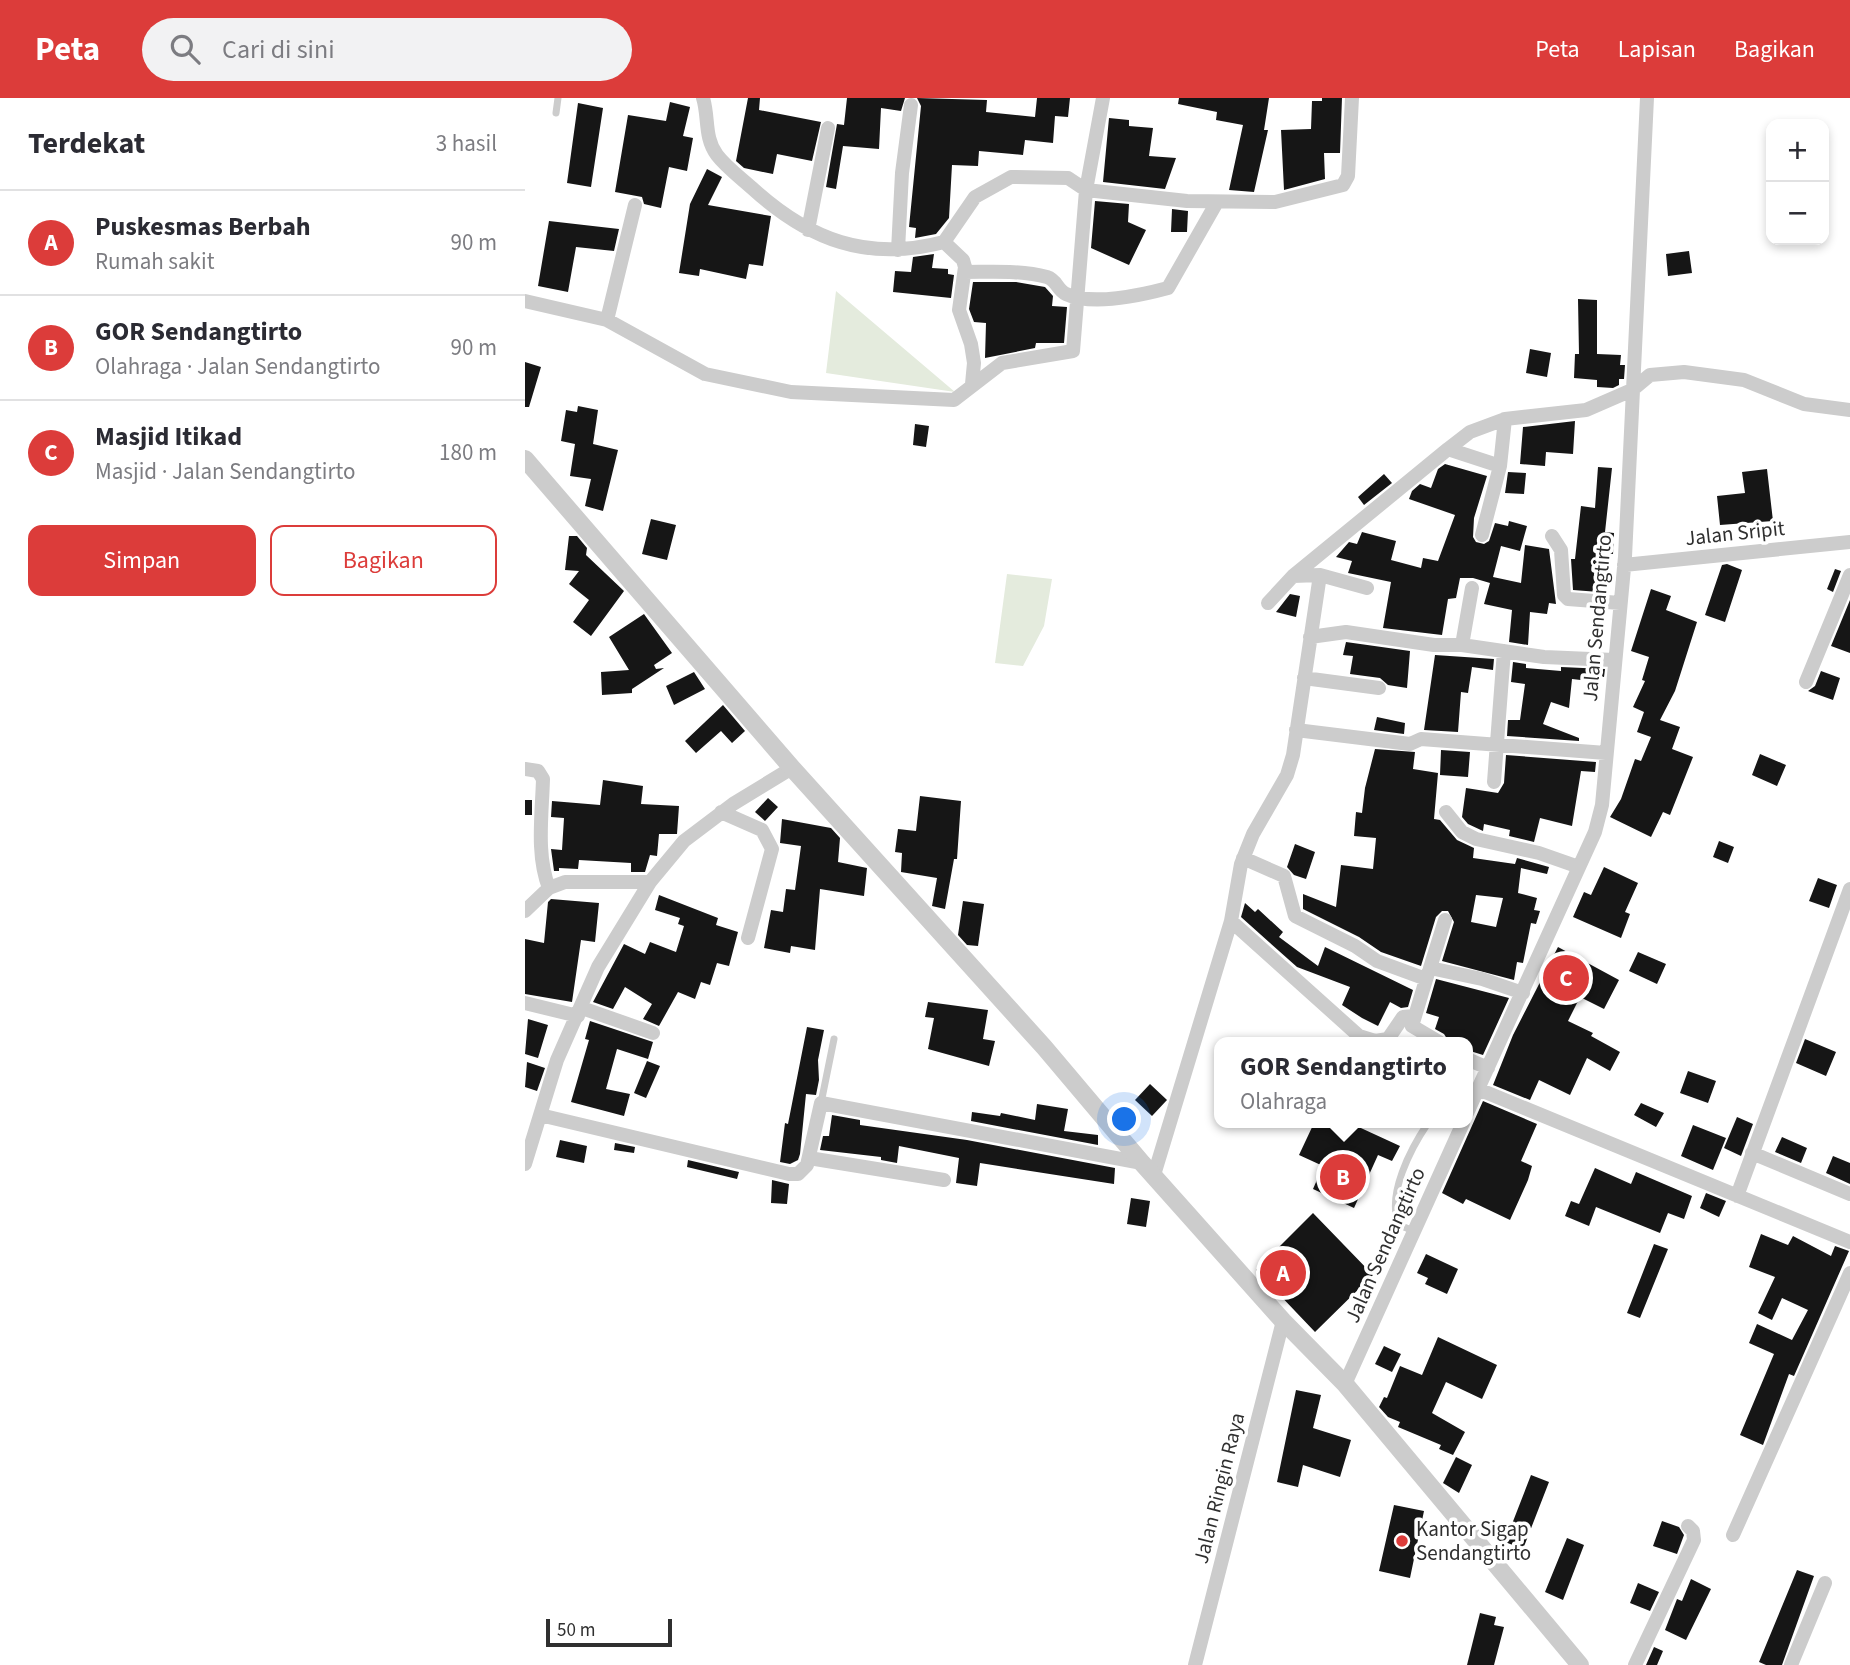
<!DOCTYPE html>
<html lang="id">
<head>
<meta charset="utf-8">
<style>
  :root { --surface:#fff; --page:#f2f2f3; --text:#2b2b33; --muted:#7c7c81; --line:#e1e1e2; --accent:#dc3c3a }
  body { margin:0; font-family:"Source Sans 3",sans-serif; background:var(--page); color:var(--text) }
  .controls { position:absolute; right:21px; top:21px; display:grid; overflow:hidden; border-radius:14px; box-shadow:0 4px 10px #0003 }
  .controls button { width:63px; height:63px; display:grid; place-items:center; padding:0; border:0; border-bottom:2px solid var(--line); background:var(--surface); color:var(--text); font:35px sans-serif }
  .scale { position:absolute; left:21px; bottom:18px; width:126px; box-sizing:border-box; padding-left:7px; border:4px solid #2f2f2f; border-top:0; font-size:19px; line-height:24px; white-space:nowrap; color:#2f2f2f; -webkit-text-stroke:5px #fff; paint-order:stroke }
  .you { position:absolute; left:600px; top:1022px; width:24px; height:24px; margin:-18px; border:5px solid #fff; border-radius:50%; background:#1a73e8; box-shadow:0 0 0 10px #1a73e833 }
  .badge { display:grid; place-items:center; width:46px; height:46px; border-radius:50%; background:var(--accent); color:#fff; font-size:23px; font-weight:700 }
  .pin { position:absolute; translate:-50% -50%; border:4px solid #fff; box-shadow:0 2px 7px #0006 }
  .popup { position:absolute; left:689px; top:939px; width:259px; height:91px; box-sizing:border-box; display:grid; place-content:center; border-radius:14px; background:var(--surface); filter:drop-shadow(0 2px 5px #0005); font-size:23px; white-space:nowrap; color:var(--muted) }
  .popup b { font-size:26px; color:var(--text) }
  .popup::after { content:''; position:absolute; left:50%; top:100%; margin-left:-14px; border:14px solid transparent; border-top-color:var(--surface) }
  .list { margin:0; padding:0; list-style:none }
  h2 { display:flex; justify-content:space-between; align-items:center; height:91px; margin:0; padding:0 28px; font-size:30px }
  h2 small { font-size:23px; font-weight:400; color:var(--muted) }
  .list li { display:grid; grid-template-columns:46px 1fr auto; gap:21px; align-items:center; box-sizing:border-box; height:105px; padding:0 28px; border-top:2px solid var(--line) }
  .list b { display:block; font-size:26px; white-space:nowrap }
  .list p { margin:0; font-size:23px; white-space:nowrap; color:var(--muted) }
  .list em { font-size:23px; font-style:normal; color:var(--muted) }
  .actions { display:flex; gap:14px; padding:21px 28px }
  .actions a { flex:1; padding:16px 0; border:2px solid var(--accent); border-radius:14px; text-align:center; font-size:24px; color:var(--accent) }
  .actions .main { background:var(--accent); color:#fff }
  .icon { flex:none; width:38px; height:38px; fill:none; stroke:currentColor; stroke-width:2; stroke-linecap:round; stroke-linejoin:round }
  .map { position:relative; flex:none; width:1325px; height:1567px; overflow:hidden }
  header { display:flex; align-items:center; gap:42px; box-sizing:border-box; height:98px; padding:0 35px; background:var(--accent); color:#fff }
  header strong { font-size:33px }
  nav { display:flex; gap:38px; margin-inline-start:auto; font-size:24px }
  .search { width:490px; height:63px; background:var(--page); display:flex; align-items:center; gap:18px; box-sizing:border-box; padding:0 24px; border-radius:38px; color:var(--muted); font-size:26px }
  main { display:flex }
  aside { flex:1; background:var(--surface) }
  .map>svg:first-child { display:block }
  .green { fill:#e4ebdd }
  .building { fill:#161616; fill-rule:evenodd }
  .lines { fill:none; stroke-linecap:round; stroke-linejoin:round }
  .service { stroke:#ccc; stroke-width:7 }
  .minor { stroke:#ccc; stroke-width:14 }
  .tertiary { stroke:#ccc; stroke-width:18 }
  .poi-dot { fill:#dc3c3a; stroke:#fff; stroke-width:2.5 }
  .labels { text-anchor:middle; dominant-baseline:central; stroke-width:7; stroke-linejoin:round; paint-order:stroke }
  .street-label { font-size:21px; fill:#2f2f2f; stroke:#fff }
  .poi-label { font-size:21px; fill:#2f2f2f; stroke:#fff; text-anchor:start }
</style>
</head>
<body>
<header>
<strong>Peta</strong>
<div class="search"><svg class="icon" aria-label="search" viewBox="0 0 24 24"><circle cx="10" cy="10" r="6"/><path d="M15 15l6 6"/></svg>Cari di sini</div>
<nav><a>Peta</a><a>Lapisan</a><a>Bagikan</a></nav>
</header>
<main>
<aside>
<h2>Terdekat<small>3 hasil</small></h2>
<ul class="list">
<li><span class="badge">A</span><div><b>Puskesmas Berbah</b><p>Rumah sakit</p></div><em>90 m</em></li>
<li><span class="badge">B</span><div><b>GOR Sendangtirto</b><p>Olahraga · Jalan Sendangtirto</p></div><em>90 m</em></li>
<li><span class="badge">C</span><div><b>Masjid Itikad</b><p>Masjid · Jalan Sendangtirto</p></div><em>180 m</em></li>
</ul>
<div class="actions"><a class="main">Simpan</a><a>Bagikan</a></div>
</aside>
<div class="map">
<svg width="1325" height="1567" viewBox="0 0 1325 1567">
  <rect width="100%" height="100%" fill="#fff"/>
  <path class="green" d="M 311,193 L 430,294 L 301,275 Z
    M 482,476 L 527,481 L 519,528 L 498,568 L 470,565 Z"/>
  <path class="building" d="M 223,0 L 235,0 L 234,12 L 296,24 L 287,63 L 252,56 L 248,76 L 219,70 L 211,63 Z
    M 322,0 L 380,0 L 376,13 L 356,10 L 354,51 L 318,48 L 311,91 L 301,89 L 312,26 L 319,27 Z
    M 392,0 L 462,2 L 461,14 L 510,19 L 512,0 L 545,0 L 543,19 L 530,18 L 528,45 L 500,42 L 498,57 L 454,53 L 453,68 L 427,67 L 424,120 L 411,136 L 390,140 L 391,130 L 384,129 L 396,8 Z
    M 654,0 L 744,0 L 739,32 L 743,32 L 729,94 L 704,92 L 718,27 L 691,22 L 692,14 L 653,6 Z
    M 797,0 L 817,0 L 815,55 L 799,55 L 800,81 L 759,92 L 756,32 L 786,31 L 787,3 L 797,3 Z
    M 145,4 L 165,9 L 158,38 L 168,40 L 162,73 L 144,69 L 136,110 L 119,106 L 117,99 L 90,94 L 103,17 L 141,23 Z
    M 53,5 L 78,10 L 66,89 L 42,85 Z
    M 584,20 L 604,22 L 604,28 L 628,30 L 624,58 L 651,60 L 640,91 L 578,84 Z
    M 182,71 L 197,79 L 183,107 L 246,118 L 238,168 L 224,166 L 221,181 L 175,171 L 174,178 L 154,175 L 165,106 Z
    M 570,103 L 604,106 L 603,124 L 621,132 L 604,167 L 566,150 Z
    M 647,111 L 663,113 L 662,134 L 646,134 Z
    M 24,123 L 94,131 L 89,153 L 51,149 L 43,194 L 13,188 Z
    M 1164,153 L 1167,175 L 1143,178 L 1141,156 Z
    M 409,156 L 407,170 L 423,171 L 423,176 L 429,177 L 426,200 L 368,194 L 370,173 L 386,174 L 388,159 Z
    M 448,184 L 491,184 L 520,189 L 528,198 L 527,208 L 542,209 L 539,245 L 511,245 L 510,250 L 460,260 L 461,225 L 449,224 L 444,211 Z
    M 1053,201 L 1072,202 L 1072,256 L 1096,257 L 1095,267 L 1100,267 L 1099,281 L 1094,281 L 1094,287 L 1088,290 L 1072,289 L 1072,282 L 1049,280 L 1050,256 L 1054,256 Z
    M 1005,251 L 1026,255 L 1022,279 L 1001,275 Z
    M 0,264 L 16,269 L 4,309 L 0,309 Z
    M 53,308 L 73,312 L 68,346 L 93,352 L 78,413 L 60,408 L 66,381 L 45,378 L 50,346 L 36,343 L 41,312 L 52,314 Z
    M 1050,323 L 1048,356 L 1021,354 L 1020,368 L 995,366 L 998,329 Z
    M 390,326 L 404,328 L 401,349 L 388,347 Z
    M 920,366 L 962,378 L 949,420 L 948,439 L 951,444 L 959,446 L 964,443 L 970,425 L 983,428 L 984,423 L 1002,428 L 995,453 L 976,448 L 968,479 L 996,485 L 1000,447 L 1024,451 L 1031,506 L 1024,505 L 1022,516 L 1005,514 L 1003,547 L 984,544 L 987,512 L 959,506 L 965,485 L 948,480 L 935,480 L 931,500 L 923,501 L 917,537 L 858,530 L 866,484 L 823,475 L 827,463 L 811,459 L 824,444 L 832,446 L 837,434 L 871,443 L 866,462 L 896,470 L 898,460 L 913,463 L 930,417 L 884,401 L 887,393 L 895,386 L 906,390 L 913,371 Z
    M 1073,369 L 1087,370 L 1080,434 L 1089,435 L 1088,456 L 1075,455 L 1074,494 L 1048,492 L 1046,461 L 1050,461 L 1056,408 L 1070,410 Z
    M 1242,371 L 1248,423 L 1195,427 L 1192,398 L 1220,395 L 1217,374 Z
    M 983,374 L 1001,375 L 999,396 L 980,395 Z
    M 859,376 L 867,385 L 839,407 L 833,399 Z
    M 126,421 L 151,427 L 142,462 L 117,456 Z
    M 44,438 L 52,438 L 62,450 L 61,457 L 99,493 L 66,538 L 48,524 L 64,502 L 44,486 L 54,473 L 40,472 Z
    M 1202,466 L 1217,472 L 1200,524 L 1180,517 L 1197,467 Z
    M 1310,471 L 1316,473 L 1308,494 L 1302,491 Z
    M 1126,491 L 1146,498 L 1141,512 L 1172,524 L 1150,593 L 1135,622 L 1155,629 L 1147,651 L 1168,659 L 1145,717 L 1138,714 L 1126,739 L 1085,719 L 1096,701 L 1110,661 L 1116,663 L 1126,639 L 1112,634 L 1119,614 L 1108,609 L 1120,583 L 1117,582 L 1124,559 L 1106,553 Z
    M 765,496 L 775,498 L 771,519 L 751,514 Z
    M 1325,502 L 1325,555 L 1306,548 Z
    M 119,516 L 147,555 L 129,567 L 131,571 L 139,570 L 107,591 L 107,595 L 77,597 L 76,574 L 104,572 L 84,539 Z
    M 821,544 L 885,553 L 882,590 L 863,587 L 855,580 L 825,576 L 828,558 L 818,557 Z
    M 910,557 L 969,561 L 968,572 L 947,569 L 943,595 L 936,594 L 933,634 L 899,632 Z
    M 988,564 L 1001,566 L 1001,570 L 1036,573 L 1036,569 L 1080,571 L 1079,579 L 1074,578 L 1073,584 L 1047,581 L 1044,610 L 1026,604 L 1018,626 L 1054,640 L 1054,643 L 982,638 L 983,622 L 995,622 L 1000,586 L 986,584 Z
    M 1296,573 L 1315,580 L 1308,602 L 1283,593 L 1290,588 Z
    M 169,574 L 180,591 L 149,607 L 141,588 Z
    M 198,607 L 220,633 L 207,645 L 196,633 L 171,655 L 160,643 Z
    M 852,619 L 880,625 L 879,636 L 849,632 Z
    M 850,651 L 890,654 L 888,671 L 913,675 L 909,721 L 915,722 L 932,742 L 949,750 L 948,760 L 990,766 L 992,760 L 1024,769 L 1022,776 L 996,770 L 993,795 L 1012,800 L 1009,812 L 1015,813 L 1011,826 L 1006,825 L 998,865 L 992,864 L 989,882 L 917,863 L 929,824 L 923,813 L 917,813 L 911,819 L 896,868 L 856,854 L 834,839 L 778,811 L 778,796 L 811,809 L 816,767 L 848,771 L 851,740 L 829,738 L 831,714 L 837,715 L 840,690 ZM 951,797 L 978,800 L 971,829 L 946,824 Z
    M 916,652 L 945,654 L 943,679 L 915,677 Z
    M 1235,656 L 1261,667 L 1252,688 L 1227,677 Z
    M 981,657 L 1071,664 L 1070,674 L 1056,673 L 1047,728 L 1015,720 L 1009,744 L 984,738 L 985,732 L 959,726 L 958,733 L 943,726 L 937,719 L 941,690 L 973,695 L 979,685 Z
    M 78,682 L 118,688 L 116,706 L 154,708 L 152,736 L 134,736 L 132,758 L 125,757 L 120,774 L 106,774 L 106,765 L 54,762 L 53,771 L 34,770 L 34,773 L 29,773 L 26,751 L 37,752 L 39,720 L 26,719 L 27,703 L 75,707 Z
    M 395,698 L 436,703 L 432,761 L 429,761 L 420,811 L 407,808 L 412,780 L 376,774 L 377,755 L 370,754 L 373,731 L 391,733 Z
    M 243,700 L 253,709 L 240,723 L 230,714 Z
    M 0,702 L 7,702 L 7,717 L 0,717 Z
    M 257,721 L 306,730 L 315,740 L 313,764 L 342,770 L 339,798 L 295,791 L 290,852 L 266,848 L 265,855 L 239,850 L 246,812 L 258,814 L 261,791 L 270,792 L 276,748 L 255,745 Z
    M 1194,743 L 1209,749 L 1203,765 L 1188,759 Z
    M 770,746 L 790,754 L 781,781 L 769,777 L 762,769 Z
    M 1079,769 L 1113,785 L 1100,814 L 1105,816 L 1096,840 L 1048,819 L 1059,794 L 1066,797 Z
    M 1293,780 L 1312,787 L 1304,810 L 1284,803 Z
    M 134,797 L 193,820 L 191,827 L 213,834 L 204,868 L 192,865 L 185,887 L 176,884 L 170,901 L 153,894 L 134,928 L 118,921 L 127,906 L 100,889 L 88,911 L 68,904 L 99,846 L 120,856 L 125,844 L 151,854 L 159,828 L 153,826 L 155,820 L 130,812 Z
    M 26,801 L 74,805 L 70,844 L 56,842 L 47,904 L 0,896 L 0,841 L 19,845 L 23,804 Z
    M 438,803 L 459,806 L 453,848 L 442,847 L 433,837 Z
    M 720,805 L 730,814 L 733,811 L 758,834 L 754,839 L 793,868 L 800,849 L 888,892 L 883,909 L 876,910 L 865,904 L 853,928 L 837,920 L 817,907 L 825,889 L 772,869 L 716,819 Z
    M 1033,849 L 1094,882 L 1079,911 L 1055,899 L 1043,923 L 1068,935 L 1066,938 L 1095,954 L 1085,973 L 1062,960 L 1045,997 L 1014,982 L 1005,1002 L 968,987 L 988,937 Z
    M 1113,854 L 1141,866 L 1132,886 L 1104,873 Z
    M 911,881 L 984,900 L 958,957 L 942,952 L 942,944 L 924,944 L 919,936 L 910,931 L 914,919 L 901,915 Z
    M 403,904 L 463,912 L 458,941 L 470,943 L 464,968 L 403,951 L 409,920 L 400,919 Z
    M 3,921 L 23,927 L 13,960 L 0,956 Z
    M 65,923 L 128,944 L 123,961 L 92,951 L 81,991 L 105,996 L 99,1018 L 46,1004 L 64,942 L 60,941 Z
    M 282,929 L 299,932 L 293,962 L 294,982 L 291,997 L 281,996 L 275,1056 L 273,1062 L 265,1066 L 255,1064 L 260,1025 L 263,1026 Z
    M 1280,941 L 1311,954 L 1301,978 L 1271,965 Z
    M 122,963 L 135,968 L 121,1000 L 109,995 Z
    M 2,964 L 20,970 L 12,993 L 0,989 Z
    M 1163,973 L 1191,983 L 1183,1005 L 1155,995 Z
    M 625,986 L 642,1002 L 627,1018 L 610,1002 Z
    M 958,1003 L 1012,1026 L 996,1063 L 1007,1068 L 1003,1082 L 985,1122 L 941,1101 L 938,1106 L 917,1095 Z
    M 1116,1005 L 1139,1015 L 1131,1029 L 1109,1017 Z
    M 512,1006 L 543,1011 L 539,1033 L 573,1037 L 573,1047 L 446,1023 L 447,1014 L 475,1018 L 476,1015 L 510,1022 Z
    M 307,1017 L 335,1022 L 335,1027 L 442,1042 L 590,1070 L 589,1086 L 455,1065 L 452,1088 L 431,1085 L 434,1060 L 374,1048 L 372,1065 L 356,1062 L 356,1059 L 295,1052 L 298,1038 L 304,1038 Z
    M 1212,1019 L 1228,1026 L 1216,1058 L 1199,1050 Z
    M 789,1025 L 825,1025 L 875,1048 L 867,1063 L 853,1057 L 829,1110 L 788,1091 L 798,1068 L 774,1057 Z
    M 1168,1027 L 1201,1040 L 1188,1072 L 1156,1058 Z
    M 1257,1039 L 1282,1050 L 1276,1065 L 1250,1054 Z
    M 35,1042 L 62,1048 L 59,1065 L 31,1059 Z
    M 90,1045 L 110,1049 L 109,1055 L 89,1052 Z
    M 1308,1058 L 1325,1065 L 1325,1086 L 1301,1075 Z
    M 163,1062 L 214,1074 L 212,1081 L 162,1069 Z
    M 1070,1070 L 1106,1086 L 1111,1074 L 1167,1098 L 1159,1121 L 1143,1115 L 1135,1135 L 1071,1109 L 1064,1128 L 1040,1118 L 1046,1103 L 1054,1106 Z
    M 247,1082 L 264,1086 L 262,1106 L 246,1105 Z
    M 1181,1095 L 1201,1103 L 1194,1119 L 1175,1110 Z
    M 606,1100 L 625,1103 L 621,1129 L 602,1126 Z
    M 788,1115 L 848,1177 L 790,1234 L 731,1172 Z
    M 1236,1136 L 1263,1147 L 1268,1138 L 1306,1158 L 1310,1148 L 1324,1153 L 1269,1278 L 1264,1276 L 1238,1347 L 1215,1337 L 1249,1256 L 1224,1245 L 1232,1226 L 1267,1242 L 1283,1212 L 1257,1200 L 1247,1222 L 1233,1215 L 1250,1179 L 1224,1169 Z
    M 1129,1146 L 1143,1151 L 1115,1220 L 1102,1215 Z
    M 901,1156 L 933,1171 L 922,1196 L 900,1186 L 903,1180 L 892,1175 Z
    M 913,1239 L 972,1267 L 957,1301 L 921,1284 L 907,1315 L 940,1334 L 928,1357 L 914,1351 L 916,1347 L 873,1329 L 875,1324 L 863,1319 L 854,1309 L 859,1299 L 862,1300 L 875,1268 L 897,1277 Z
    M 859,1248 L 876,1256 L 867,1274 L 850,1266 Z
    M 771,1292 L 796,1297 L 788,1330 L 826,1342 L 815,1379 L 778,1367 L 773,1389 L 752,1384 Z
    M 931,1359 L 947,1367 L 934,1395 L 918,1385 Z
    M 1006,1377 L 1024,1384 L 998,1451 L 980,1444 Z
    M 869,1407 L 899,1413 L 885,1480 L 854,1473 Z
    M 1137,1423 L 1154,1429 L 1159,1437 L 1152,1456 L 1128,1448 Z
    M 1042,1440 L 1059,1447 L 1038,1502 L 1020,1494 Z
    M 1272,1472 L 1289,1478 L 1257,1567 L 1241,1567 L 1234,1564 Z
    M 1166,1481 L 1186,1491 L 1161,1542 L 1140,1532 L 1152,1501 L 1157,1503 Z
    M 1113,1485 L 1134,1494 L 1125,1513 L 1105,1505 Z
    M 955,1515 L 971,1519 L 969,1527 L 979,1529 L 969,1567 L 942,1567 Z
    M 1129,1549 L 1138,1553 L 1132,1567 L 1121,1567 Z"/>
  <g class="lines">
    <path class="service" d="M 31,15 L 33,0
      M 296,1005 L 309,941
      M 889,1133 L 874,1127 C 861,1097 886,1050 903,1025"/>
    <path class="minor" d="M 178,0 C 184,19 179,40 192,57 C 201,69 216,80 227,90 C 284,142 342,164 419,144 L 450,99 L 486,79 L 543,80 L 561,92 L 662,103 L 750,104 L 818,87 L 823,78 L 827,0
      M 283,132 L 303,30
      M 419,144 L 438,162 L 440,169 L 434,212 L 446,246 L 449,265 L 447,286
      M 373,152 L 377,75 L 386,7
      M 440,174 C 467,174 496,172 522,179 C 532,182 532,192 541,196 C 567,208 617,197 643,190 L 692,104
      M 0,203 L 82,222 L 180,276 L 266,294 L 429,302 L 477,265 L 548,253 L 561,92 L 578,0
      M 82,222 L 110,107
      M 923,351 L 975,368
      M 957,437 L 975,368 L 980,321 L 1061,312 L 1107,292 L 1125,277 L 1159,274 L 1219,282 L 1279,306 L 1325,312
      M 1027,438 L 1036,452 L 1039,497 L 1043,501 L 1095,505
      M 1099,467 L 1325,444
      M 768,478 L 795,477 L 842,490
      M 947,490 L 937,547 L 1019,559 L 1089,562
      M 743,505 L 768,478 L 923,351 L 945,334 L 980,321
      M 785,539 L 821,534 L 909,547 L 937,547
      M 779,580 L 854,590
      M 1281,584 L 1325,477
      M 771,632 L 885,646 L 896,641 L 1081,655
      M 0,671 L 13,673 L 18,681 C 17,717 11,757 24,790
      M 969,684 L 979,553
      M 196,714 L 237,732 L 247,751 L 223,840
      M 921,714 L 937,734 L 951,741 L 1014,755 L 1054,769
      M 718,760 L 759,778 L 770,818 L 830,848 L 852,863 L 901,881
      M 0,813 L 24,790 L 40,784 L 125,784
      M 920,822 L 905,870 L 957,881 L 998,895
      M 706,823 L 834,938 L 850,943 L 863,941 L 878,919 L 889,918
      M 903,875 L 887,928 L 914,944
      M 0,905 L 53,918
      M 57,910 L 128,935
      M 942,961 L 963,970
      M 953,991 L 1325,1144
      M 942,1015 L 1070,734 L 1077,707 L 1100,459 L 1122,0
      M 15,1017 L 264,1076 L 273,1076 L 282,1067 L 296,1005 L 617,1065
      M 1227,1055 L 1325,1096
      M 284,1060 L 419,1082
      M 0,1066 L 32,962 L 73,869 L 125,784 L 159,743 L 208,706 L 267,670
      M 629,1077 L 706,823 L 716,766 L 728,736 L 762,677 L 768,657 L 795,477
      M 1212,1098 L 1325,791
      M 820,1286 L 938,1025
      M 1208,1437 L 1325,1175
      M 670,1567 L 758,1223
      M 1110,1567 L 1169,1442 L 1168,1433 L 1163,1428
      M 1266,1567 L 1300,1485"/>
    <path class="tertiary" d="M 0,361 L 267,670 L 519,949 L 617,1065 L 758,1223 L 820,1286 L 1055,1567"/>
  </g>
  <circle class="poi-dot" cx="877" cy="1443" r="7"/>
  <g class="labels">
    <g class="street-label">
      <text transform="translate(1210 435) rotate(-6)">Jalan Sripit</text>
      <text transform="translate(1072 520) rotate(-85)">Jalan Sendangtirto</text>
      <text transform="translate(860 1147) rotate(-66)">Jalan Sendangtirto</text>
      <text transform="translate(694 1390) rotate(-76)">Jalan Ringin Raya</text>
    </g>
    <g class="poi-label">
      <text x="891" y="1431">Kantor Sigap<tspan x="891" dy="24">Sendangtirto</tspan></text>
    </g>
  </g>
</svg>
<div class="controls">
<button>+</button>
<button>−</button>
</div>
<div class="scale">50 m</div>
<div class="you"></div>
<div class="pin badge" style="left:758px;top:1175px">A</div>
<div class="pin badge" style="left:818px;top:1079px">B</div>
<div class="popup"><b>GOR Sendangtirto</b>Olahraga</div>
<div class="pin badge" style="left:1041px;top:880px">C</div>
</div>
</main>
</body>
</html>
